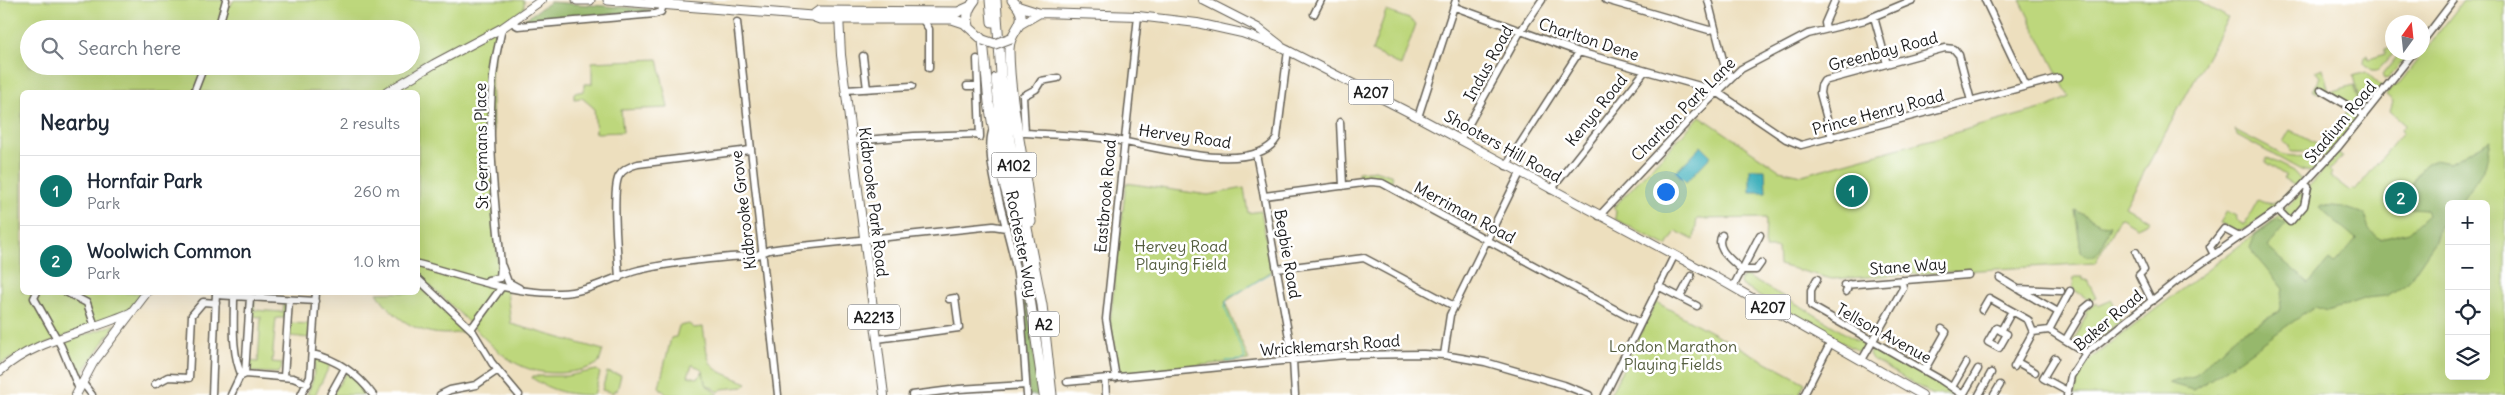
<!DOCTYPE html>
<html lang="en">
<head>
<meta charset="utf-8">
<style>
  :root { --surface:#fff; --page:#f6f6f7; --text:#1f2937; --muted:#747a83; --line:#e0e1e3; --accent:#0f766e }
  body { margin:0; font-family:Delius,sans-serif; background:var(--page); color:var(--text) }
  .controls { position:absolute; right:15px; bottom:15px; display:grid; overflow:hidden; border-radius:8px; box-shadow:0 5px 20px #0002 }
  .controls button { width:45px; height:45px; display:grid; place-items:center; padding:0; border:0; border-bottom:1px solid var(--line); background:var(--surface); color:var(--text); font:25px sans-serif }
  .compass { position:absolute; left:2385px; top:15px; width:45px; height:45px; border-radius:50%; background:var(--surface); box-shadow:0 5px 20px #0002; rotate:15deg }
  .you { position:absolute; left:1665px; top:191px; width:18px; height:18px; margin:-12px; border:4px solid #fff; border-radius:50%; background:#1a73e8; box-shadow:0 0 0 8px #1a73e833 }
  .badge { display:grid; place-items:center; width:32px; height:32px; border-radius:50%; background:var(--accent); color:#fff; font-size:16px; font-weight:700 }
  .pin { position:absolute; translate:-50% -50%; border:2px solid #fff; box-shadow:0 1px 5px #0006 }
  .list { margin:0; padding:0; list-style:none }
  h2 { display:flex; justify-content:space-between; align-items:center; height:65px; margin:0; padding:0 20px; font-size:21px }
  h2 small { font-size:16px; font-weight:400; color:var(--muted) }
  .list li { display:grid; grid-template-columns:32px 1fr auto; gap:15px; align-items:center; box-sizing:border-box; height:70px; padding:0 20px; border-top:1px solid var(--line) }
  .list b { display:block; font-size:19px; white-space:nowrap }
  .list p { margin:0; font-size:16px; white-space:nowrap; color:var(--muted) }
  .list em { font-size:16px; font-style:normal; color:var(--muted) }
  .icon { flex:none; width:28px; height:28px; fill:none; stroke:currentColor; stroke-width:2; stroke-linecap:round; stroke-linejoin:round }
  .map { position:relative; flex:none; width:2505px; height:395px; overflow:hidden }
  .search { position:absolute; background:var(--surface); box-shadow:0 5px 20px #0002; left:20px; top:20px; width:400px; height:55px; display:flex; align-items:center; gap:12px; box-sizing:border-box; padding:0 18px; border-radius:28px; color:var(--muted); font-size:19px }
  .panel { position:absolute; background:var(--surface); box-shadow:0 5px 20px #0002; left:20px; top:90px; width:400px; height:205px; border-radius:8px }
  .map>svg:first-child { display:block }
  .green { fill:#bdd77c; stroke:#6c7a4c; fill-rule:evenodd }
  .forest { fill:#96b86c; stroke:#596a44 }
  .water { fill:#41b0bc; stroke:#2e666c }
  .lines { fill:none; stroke-linecap:round; stroke-linejoin:round }
  .stream { stroke:#41b0bc; stroke-width:1 }
  .minor-casing { stroke:#656055; stroke-width:9 }
  .major-casing { stroke:#656055; stroke-width:10 }
  .highway-casing { stroke:#656055; stroke-width:11 }
  .minor { stroke:#fff; stroke-width:6 }
  .major { stroke:#fff; stroke-width:8 }
  .highway { stroke:#fff; stroke-width:9 }
  .highway-bridge-casing { stroke:#656055; stroke-width:11; stroke-linecap:butt }
  .highway-bridge { stroke:#fff; stroke-width:9 }
  .labels { text-anchor:middle; dominant-baseline:central; stroke-width:5; stroke-linejoin:round; paint-order:stroke }
  .shield { fill:#fff; stroke:#606060; stroke-width:1 }
  .shield-label { font-size:15px; font-weight:bold; fill:#1c1c1c }
  .street-label { font-size:16px; fill:#1c1c1c; stroke:#fff }
  .park-label { font-size:16px; fill:#545d3e; stroke:#fff }
</style>
</head>
<body>
<div class="map">
<svg width="2505" height="395" viewBox="0 0 2505 395">
  <rect width="100%" height="100%" fill="#fff"/>
  <filter id="ink" filterUnits="userSpaceOnUse"><feTurbulence type="fractalNoise" baseFrequency=".02" numOctaves="2"/><feDisplacementMap in="SourceGraphic" scale="10" xChannelSelector="R" yChannelSelector="G"/><feConvolveMatrix kernelMatrix="1 2 1 2 8 2 1 2 1" color-interpolation-filters="sRGB"/></filter>
  <filter id="wash" filterUnits="userSpaceOnUse"><feTurbulence type="fractalNoise" baseFrequency=".0096" numOctaves="4" result="noise"/><feDisplacementMap in="SourceGraphic" scale="20" xChannelSelector="R" yChannelSelector="G"/><feGaussianBlur stdDeviation="1.12" result="paint"/><feColorMatrix in="noise" values="0 0 0 0 0 0 0 0 0 0 0 0 0 0 0 0 0 1.4 0 .05"/><feComposite in="paint" operator="in"/></filter>
  <g filter="url(#wash)">
    <rect width="100%" height="100%" fill="#eddfbe"/>
    <path class="green" d="M 0,0 L 224,0 L 223,4 L 230,6 L 234,0 L 524,0 L 524,8 L 499,27 L 491,76 L 498,275 L 507,291 L 511,324 L 603,350 L 599,363 C 587,370 573,372 559,373 C 514,374 495,348 466,320 C 451,304 434,290 418,276 L 418,92 L 22,92 L 22,292 L 144,293 L 129,310 L 0,363 ZM 29,29 L 411,29 L 411,66 L 29,66 Z
      M 2020,0 L 2198,0 L 2228,18 L 2125,207 L 2150,221 L 2135,228 L 2135,226 L 2120,217 L 2095,263 L 1832,279 L 1779,265 L 1778,248 L 1765,248 L 1766,218 L 1697,219 L 1694,240 L 1676,231 L 1667,246 L 1615,219 L 1616,211 L 1613,208 L 1700,116 L 1779,170 L 1802,175 L 2048,107 L 2069,97 Z
      M 2464,0 L 2505,0 L 2505,395 L 2074,395 L 2079,372 L 2094,356 L 2277,217 L 2314,181 L 2338,153 L 2343,156 L 2329,170 L 2332,173 L 2330,176 L 2350,191 L 2352,189 L 2355,191 L 2403,132 L 2401,129 L 2405,124 L 2390,111 L 2393,101 L 2386,95 L 2393,86 L 2398,85 ZM 2449,204 L 2486,204 L 2486,376 L 2449,376 Z
      M 1386,11 L 1409,19 L 1416,24 L 1401,66 L 1372,51 Z
      M 2392,48 L 2392,52 L 2394,53 L 2378,70 L 2372,70 L 2364,63 L 2365,56 L 2367,55 L 2368,59 L 2385,54 L 2385,50 Z
      M 2400,53 L 2410,53 L 2389,78 L 2384,79 L 2382,75 Z
      M 658,59 L 668,108 L 621,110 L 623,132 L 596,133 L 594,108 L 582,98 L 574,99 L 574,93 L 584,91 L 584,84 L 592,84 L 592,62 Z
      M 2323,68 L 2329,92 L 2354,85 L 2361,111 L 2320,89 L 2318,93 L 2312,90 L 2320,77 L 2315,71 Z
      M 2366,72 L 2382,87 C 2377,96 2368,100 2361,107 L 2353,76 Z
      M 2349,107 L 2359,115 L 2326,157 L 2309,151 L 2290,151 L 2289,146 L 2283,142 L 2290,130 L 2326,149 Z
      M 2235,130 L 2283,155 L 2308,157 L 2319,164 L 2312,172 L 2301,170 L 2237,135 Z
      M 2267,158 L 2293,171 L 2301,180 L 2295,186 L 2283,178 L 2286,176 L 2265,162 Z
      M 1375,170 L 1393,176 L 1391,183 L 1380,178 L 1358,179 L 1358,172 Z
      M 1126,183 L 1208,195 L 1244,188 L 1248,213 L 1261,211 L 1272,271 L 1225,302 L 1249,360 L 1119,374 L 1110,321 Z
      M 2292,187 C 2287,197 2253,229 2239,230 C 2232,230 2226,225 2220,223 L 2227,211 L 2237,216 L 2236,220 L 2244,225 L 2258,200 C 2276,209 2280,199 2292,187 Z
      M 1744,275 L 1804,308 L 1857,341 L 1860,338 L 1866,341 L 1867,344 L 1863,351 L 1859,352 L 1741,285 L 1740,282 Z
      M 2074,277 L 2083,277 L 2083,280 L 2087,280 L 2096,298 L 2090,301 L 2073,289 Z
      M 418,284 L 462,327 L 462,332 C 426,340 396,322 377,293 L 418,292 Z
      M 2112,300 L 2121,321 L 2089,346 L 2074,340 L 2087,314 L 2084,312 L 2096,303 L 2098,306 Z
      M 255,301 L 254,310 L 283,312 L 284,303 L 286,305 L 285,318 L 276,318 L 272,362 L 282,363 L 281,370 L 278,373 L 251,372 L 248,368 L 248,361 L 258,362 L 261,317 L 251,316 L 252,302 Z
      M 1656,302 L 1805,383 L 1799,395 L 1610,395 Z
      M 291,323 L 309,324 L 309,338 L 290,336 Z
      M 116,324 L 79,378 L 62,343 Z
      M 689,324 L 694,328 L 703,327 C 710,371 705,366 747,383 L 743,387 L 722,389 L 719,392 L 706,384 C 701,371 708,370 692,365 L 688,376 L 697,378 L 703,372 L 705,384 L 719,395 L 667,395 L 659,387 L 671,338 L 676,337 L 679,326 Z
      M 1873,347 L 1883,350 L 1881,353 L 1906,368 L 1908,365 L 1959,395 L 1933,395 L 1872,359 L 1869,354 Z
      M 317,359 L 331,363 L 315,395 L 307,395 L 313,379 L 315,361 Z
      M 597,370 L 600,373 L 594,395 C 570,395 553,392 532,378 L 533,376 L 566,376 Z
      M 607,372 L 621,375 L 617,391 L 614,390 L 613,393 L 602,390 Z
      M 346,373 L 350,374 L 366,390 L 364,395 L 332,395 Z"/>
    <path class="forest" d="M 550,2 L 658,10 L 519,23 Z
      M 2491,140 L 2485,167 L 2460,204 L 2449,204 L 2449,216 L 2440,225 L 2435,242 L 2408,282 L 2387,296 L 2366,298 L 2328,311 L 2315,307 C 2273,334 2236,365 2193,390 L 2168,383 L 2194,376 L 2237,335 L 2279,312 L 2283,289 L 2250,248 L 2255,235 L 2277,219 L 2286,224 L 2267,247 L 2309,283 L 2329,260 L 2334,264 L 2356,239 L 2319,207 L 2321,205 L 2343,207 L 2364,214 L 2369,229 L 2380,239 L 2409,232 L 2428,215 L 2426,209 L 2410,208 C 2405,193 2418,164 2434,160 L 2449,163 Z
      M 2075,210 L 2100,224 L 2110,225 L 2100,250 L 2094,256 L 2086,256 L 2081,251 Z
      M 1026,287 L 1039,395 L 1029,395 L 1023,291 Z"/>
    <path class="water" d="M 1701,146 L 1711,156 L 1686,182 L 1676,172 Z
      M 1750,169 L 1765,169 L 1766,192 L 1750,192 Z"/>
    <g class="lines">
      <path class="stream" d="M 1226,361 L 1242,360 L 1245,358 L 1225,308 L 1227,299 L 1271,273"/>
    </g>
  </g>
  <g filter="url(#ink)">
    <g class="lines">
      <g class="minor-casing">
        <path id="minor" d="M 1606,0 L 1709,30 L 1715,29
          M 1708,0 L 1725,68 L 1731,77
          M 1985,0 L 2026,86
          M 1455,7 L 1579,52 L 1714,90 L 1786,139 L 1801,145 L 2058,78
          M 1314,14 L 1321,0
          M 1874,17 L 1887,64
          M 923,20 L 929,29 L 929,68
          M 511,22 L 518,26 L 655,14 L 661,12 L 663,5
          M 737,22 L 778,395
          M 218,29 L 226,0
          M 1826,29 L 1825,23 L 1835,0
          M 2422,42 L 2454,0
          M 863,56 L 867,89
          M 977,59 L 980,137
          M 1058,78 L 1041,81 L 1036,89 L 1023,96 L 1025,133 C 1053,135 1081,135 1109,139 C 1146,144 1254,178 1277,138 L 1288,50
          M 967,86 L 978,86
          M 846,90 L 912,86
          M 2321,90 L 2364,115
          M 194,92 L 204,66
          M 1418,117 L 1456,0
          M 1340,122 L 1343,186
          M 992,132 C 983,161 1012,240 1017,274 C 1022,314 1024,355 1027,395
          M 1832,138 L 1820,93 L 1821,86 L 1824,81 L 1945,48 L 1954,49 L 1959,55 L 1971,101
          M 1460,140 L 1520,32 L 1542,0
          M 852,141 L 914,136 L 980,134
          M 1256,153 L 1293,360 L 1295,395
          M 1506,166 L 1579,52
          M 1551,190 L 1645,71
          M 1264,196 L 1371,182 L 1382,183 L 1640,323
          M 2278,210 L 2290,222 L 2304,206 L 2308,187 L 2305,185
          M 1599,216 L 1693,116 L 1741,69 L 1808,34 L 1865,20 L 1913,0
          M 1722,235 C 1714,249 1732,260 1742,270 L 1756,270 L 1761,263
          M 2136,252 L 2144,270 L 2139,275 L 2152,301
          M 2214,255 L 2210,247 L 2224,229 L 2239,237
          M 418,264 C 464,276 510,294 559,293 C 588,293 612,277 639,270 C 678,261 717,258 757,255 L 769,250 L 783,248 L 993,226 L 1006,228
          M 502,266 L 508,282 L 519,288
          M 1277,269 L 1364,258 L 1454,306
          M 619,278 C 618,259 611,190 619,176 C 623,169 630,166 638,164 L 750,150
          M 2000,278 L 2018,289 L 2061,291
          M 418,279 L 472,330 L 492,363 L 519,395
          M 1817,279 L 1811,290 L 1811,306 L 1941,380 L 1963,395 L 1978,369
          M 488,280 L 500,278 L 501,264 C 495,200 485,125 495,62 C 497,50 500,39 502,28
          M 1844,285 L 1968,275
          M 1658,286 L 1697,306
          M 1733,287 L 1760,235
          M 2020,290 L 2058,312
          M 37,292 L 34,298 L 61,346 L 79,389
          M 66,292 L 87,303 L 95,327
          M 1846,292 L 1849,284
          M 216,295 L 316,301
          M 234,296 C 234,322 231,352 242,376
          M 250,297 L 245,374 L 293,378 L 308,384
          M 1680,297 L 1691,276
          M 1982,310 L 1989,298 L 2028,320 L 2033,332
          M 1996,328 L 2007,334 L 1999,348 L 1988,342 Z
          M 471,329 L 501,288
          M 2049,330 L 2086,353
          M 2049,330 L 2070,291
          M 2001,331 L 2012,311
          M 2033,332 L 2049,330
          M 877,339 L 959,328 L 955,298 L 949,299
          M 2066,339 L 2084,309 L 2090,304
          M 312,354 C 336,359 358,374 373,395
          M 1444,355 L 1450,315 L 1520,173
          M 2055,358 L 2043,378 L 2067,391
          M 1862,360 L 1903,288 L 1902,280
          M 2017,362 L 2035,372
          M 2014,367 L 2033,332
          M 1924,371 L 1946,332 L 1942,329
          M 284,377 L 289,300
          M 1116,378 L 1106,319 L 1138,16
          M 1105,379 L 1106,395
          M 82,382 L 92,395
          M 1067,382 L 1344,355 L 1423,354 L 1444,355 L 1485,362 L 1564,385 L 1589,395
          M 155,384 L 168,377 L 189,378 L 192,315 L 203,302 L 216,303
          M 1952,387 L 1966,363
          M 212,395 L 216,292
          M 231,395 L 240,376 L 244,375
          M 301,395 L 310,377 L 316,292
          M 330,395 L 345,368
          M 440,395 L 450,390 L 476,385 L 498,370
          M 912,395 L 959,389 L 1026,385
          M 1605,395 L 1674,256
          M 1804,395 L 1831,342
          M 1979,395 L 1991,373
          M 1994,395 L 2000,385
          M 2067,395 L 2071,376 L 2086,353 L 2179,279 L 2278,210 L 2294,195 L 2339,146 L 2414,52"/>
      </g>
      <g class="major-casing">
        <path id="major" d="M 1203,0 L 1258,28 L 1280,45
          M 1018,6 L 1040,13 L 1138,16 L 1197,23 L 1242,33 L 1281,47 L 1418,117 L 1717,278 L 1922,395
          M 839,15 L 841,55 L 884,395
          M 1021,24 L 1040,13
          M 387,92 L 434,64 L 502,28 L 542,0
          M 0,371 C 33,340 91,331 132,312
          M 76,395 L 93,363 L 147,292"/>
      </g>
      <g class="highway-casing">
        <path id="highway" d="M 577,0 L 590,0
          M 608,0 L 812,16 L 820,19 L 952,19 L 964,23 L 983,40 L 989,103 L 1001,173 L 1024,255
          M 990,0 L 992,22
          M 996,0 L 1001,75 L 1010,141 L 1042,305 L 1052,395
          M 1012,0 C 1035,23 1008,28 1009,51 C 1010,108 1026,164 1031,222
          M 812,16 L 819,11 L 958,12 L 969,7
          M 969,26 C 966,15 968,9 975,0
          M 996,78 L 1002,138 L 1017,215
          M 1023,250 L 1044,395"/>
      </g>
      <use href="#minor" class="minor"/>
      <use href="#major" class="major"/>
      <use href="#highway" class="highway"/>
      <g class="highway-bridge-casing">
        <path id="highway-bridge" d="M 983,40 L 995,44 L 1011,38"/>
      </g>
      <use href="#highway-bridge" class="highway-bridge"/>
    </g>
  </g>
  <g class="labels">
    <g class="shield">
      <rect x="1348.5" y="79.5" width="45" height="25" rx="4"/>
      <rect x="991.5" y="152.5" width="45" height="25" rx="4"/>
      <rect x="1745.5" y="294.5" width="45" height="25" rx="4"/>
      <rect x="848" y="304.5" width="52" height="25" rx="4"/>
      <rect x="1029" y="311.5" width="30" height="25" rx="4"/>
    </g>
    <g class="shield-label">
      <text x="1371" y="92">A207</text>
      <text x="1014" y="165">A102</text>
      <text x="1768" y="307">A207</text>
      <text x="874" y="317">A2213</text>
      <text x="1044" y="324">A2</text>
    </g>
    <g class="street-label">
      <text transform="translate(1589 39) rotate(18)">Charlton Dene</text>
      <text transform="translate(1883 51) rotate(-15)">Greenbay Road</text>
      <text transform="translate(1488 63) rotate(-61)">Indus Road</text>
      <text transform="translate(1683 109) rotate(-45)">Charlton Park Lane</text>
      <text transform="translate(1596 110) rotate(-51)">Kenya Road</text>
      <text transform="translate(1878 112) rotate(-15)">Prince Henry Road</text>
      <text transform="translate(2340 122) rotate(-50)">Stadium Road</text>
      <text transform="translate(1185 136) rotate(8)">Hervey Road</text>
      <text transform="translate(481 146) rotate(-91)">St Germans Place</text>
      <text transform="translate(1503 146) rotate(29)">Shooters Hill Road</text>
      <text transform="translate(1105 196) rotate(-85)">Eastbrook Road</text>
      <text transform="translate(874 202) rotate(83)">Kidbrooke Park Road</text>
      <text transform="translate(743 210) rotate(-97)">Kidbrooke Grove</text>
      <text transform="translate(1465 212) rotate(28)">Merriman Road</text>
      <text transform="translate(1022 244) rotate(79)">Rochester Way</text>
      <text transform="translate(1288 254) rotate(80)">Begbie Road</text>
      <text transform="translate(1908 266) rotate(-4)">Stane Way</text>
      <text transform="translate(2108 320) rotate(-40)">Baker Road</text>
      <text transform="translate(1884 333) rotate(29)">Tellson Avenue</text>
      <text transform="translate(1330 345) rotate(-4)">Wricklemarsh Road</text>
    </g>
    <g class="park-label">
      <text x="1181" y="246">Hervey Road<tspan x="1181" dy="18">Playing Field</tspan></text>
      <text x="1673" y="346">London Marathon<tspan x="1673" dy="18">Playing Fields</tspan></text>
    </g>
  </g>
</svg>
<div class="controls">
<button>+</button>
<button>−</button>
<button><svg class="icon" aria-label="locate" viewBox="0 0 24 24"><circle cx="12" cy="12" r="6"/><path d="M12 2v4M12 18v4M2 12h4M18 12h4"/></svg></button>
<button><svg class="icon" aria-label="layers" viewBox="0 0 24 24"><path d="M12 4l9 5-9 5-9-5zM3 14l9 5 9-5"/></svg></button>
</div>
<svg class="compass" viewBox="-18 -18 36 36"><path d="M0-13l5 13h-10z" fill="#e53935"/><path d="M0 13l5-13h-10z" fill="#747a83"/></svg>
<div class="you"></div>
<div class="pin badge" style="left:1852px;top:191px">1</div>
<div class="pin badge" style="left:2401px;top:198px">2</div>
<div class="search"><svg class="icon" aria-label="search" viewBox="0 0 24 24"><circle cx="10" cy="10" r="6"/><path d="M15 15l6 6"/></svg>Search here</div>
<section class="panel">
<h2>Nearby<small>2 results</small></h2>
<ul class="list">
<li><span class="badge">1</span><div><b>Hornfair Park</b><p>Park</p></div><em>260 m</em></li>
<li><span class="badge">2</span><div><b>Woolwich Common</b><p>Park</p></div><em>1.0 km</em></li>
</ul>
</section>
</div>
</body>
</html>
